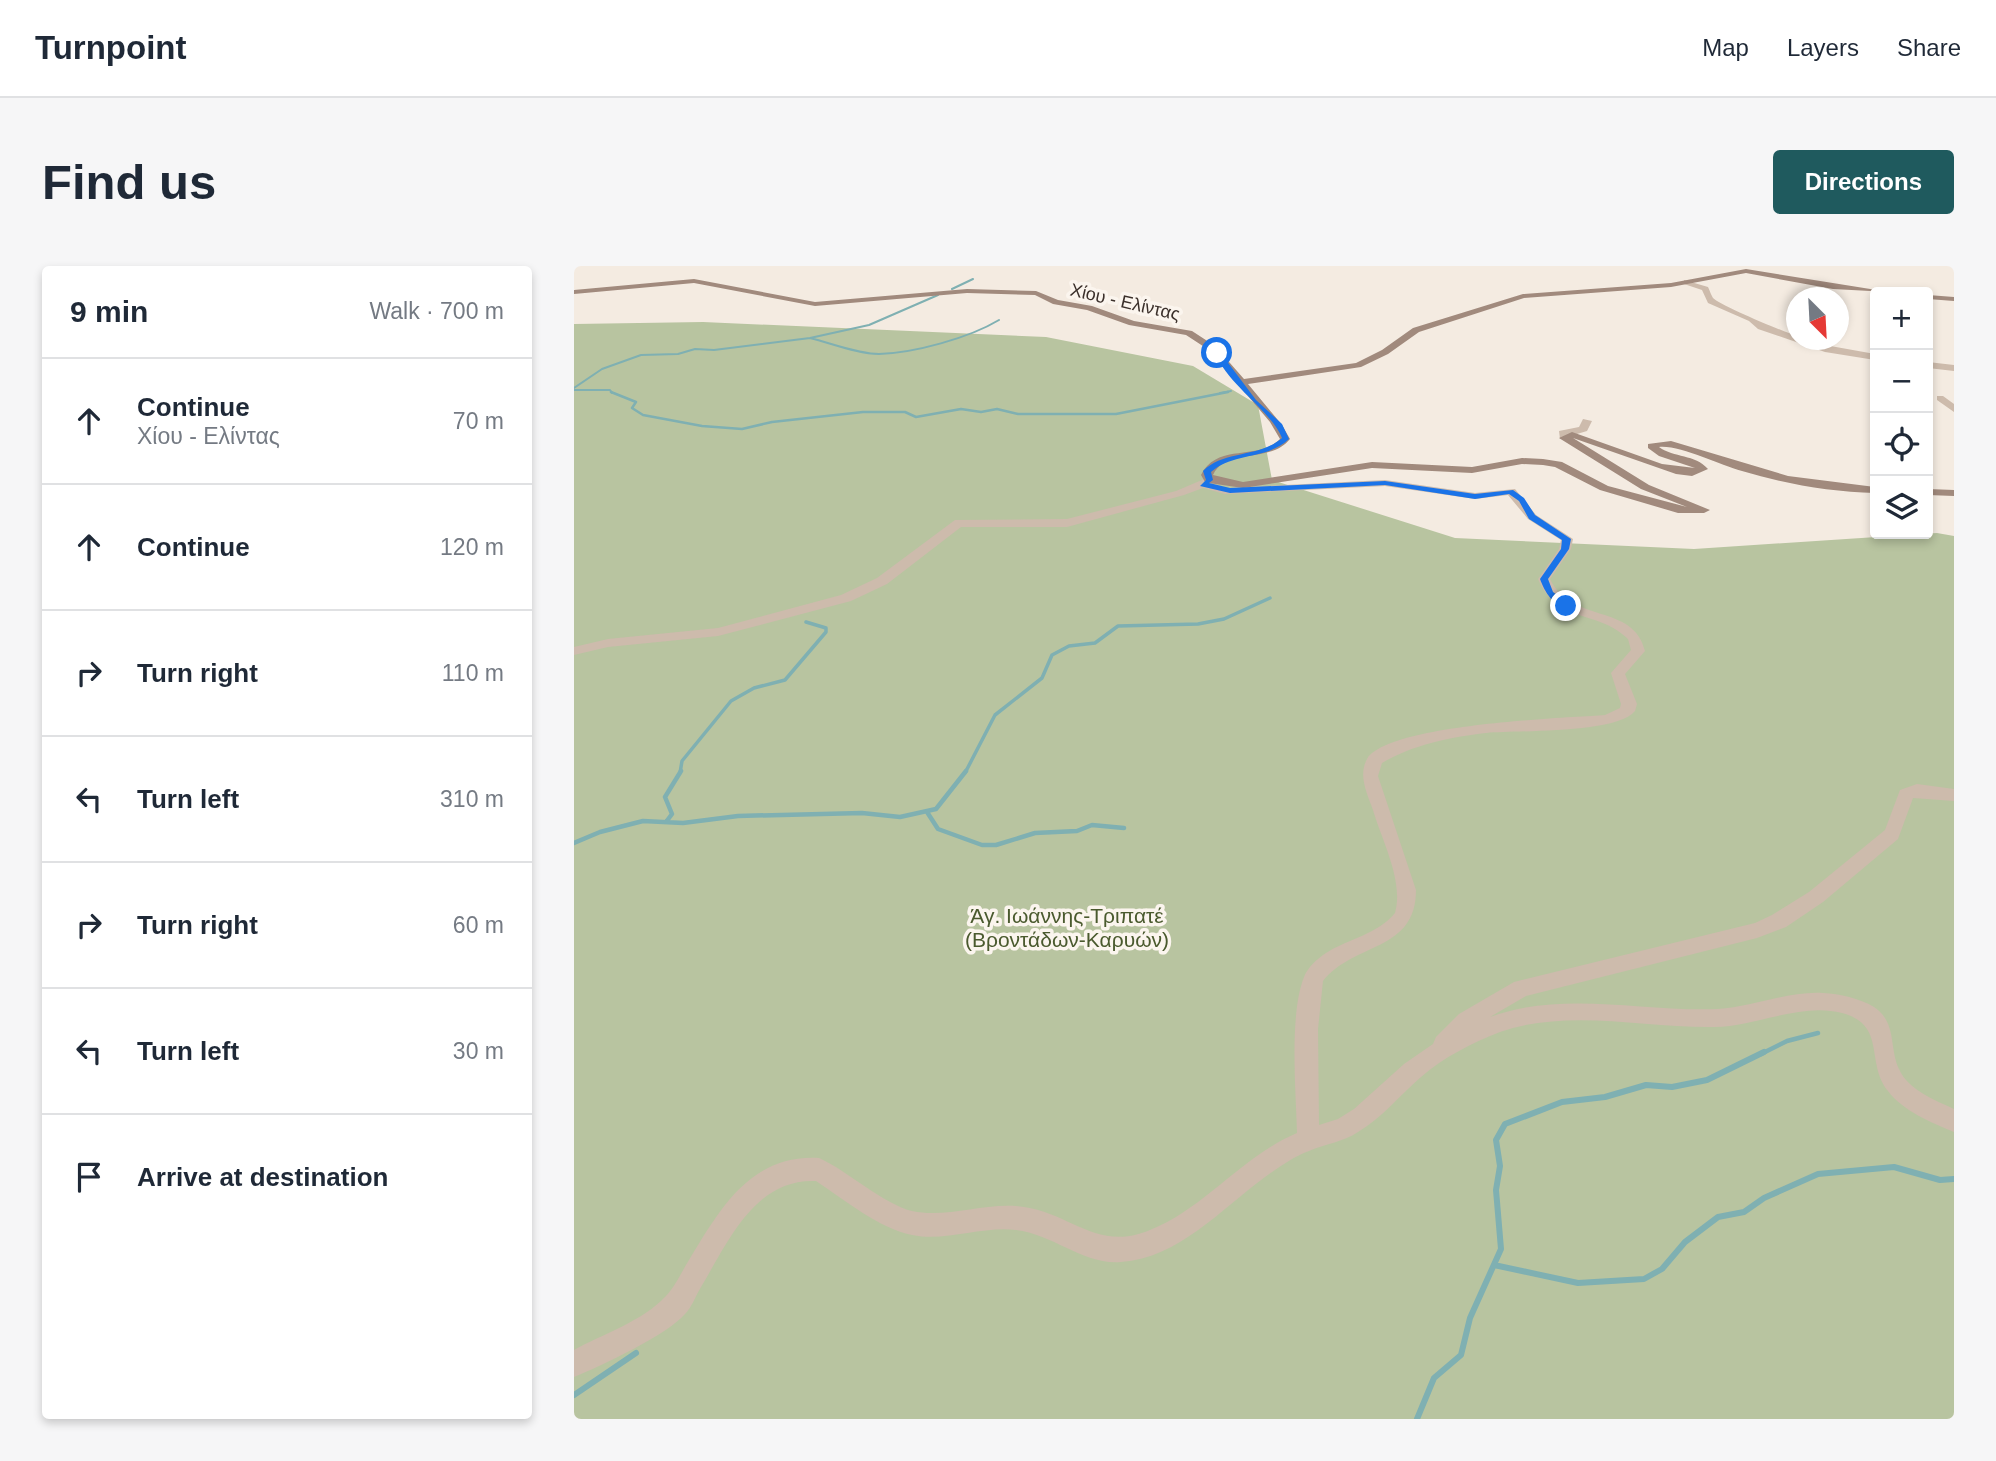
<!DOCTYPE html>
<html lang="en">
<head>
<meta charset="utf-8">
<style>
  :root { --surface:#fff; --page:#f6f6f7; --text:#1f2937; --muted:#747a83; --line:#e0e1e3; --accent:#1f5a5e }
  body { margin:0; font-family:Arial,sans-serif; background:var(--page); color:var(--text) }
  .controls { position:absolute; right:21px; top:21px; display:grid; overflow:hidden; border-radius:7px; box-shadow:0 4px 10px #0003 }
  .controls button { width:63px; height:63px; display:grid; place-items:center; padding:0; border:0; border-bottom:2px solid var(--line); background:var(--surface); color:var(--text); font:35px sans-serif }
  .compass { position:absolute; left:1212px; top:21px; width:63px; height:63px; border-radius:50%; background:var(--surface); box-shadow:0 4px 10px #0003; rotate:156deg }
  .stop { position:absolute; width:21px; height:21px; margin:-16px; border:5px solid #1a73e8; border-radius:50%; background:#fff }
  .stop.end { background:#1a73e8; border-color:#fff; box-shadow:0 2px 7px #0008 }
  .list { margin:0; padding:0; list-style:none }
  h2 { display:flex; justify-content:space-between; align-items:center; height:91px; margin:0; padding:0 28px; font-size:30px }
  h2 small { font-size:23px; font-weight:400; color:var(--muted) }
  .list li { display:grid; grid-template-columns:46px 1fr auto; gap:21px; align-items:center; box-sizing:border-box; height:126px; padding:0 28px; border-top:2px solid var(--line) }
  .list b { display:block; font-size:26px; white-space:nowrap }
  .list p { margin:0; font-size:23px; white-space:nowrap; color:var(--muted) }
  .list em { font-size:23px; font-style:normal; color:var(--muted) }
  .icon { flex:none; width:38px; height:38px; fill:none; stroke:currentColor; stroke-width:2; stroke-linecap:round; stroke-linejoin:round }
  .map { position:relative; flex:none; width:1380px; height:1153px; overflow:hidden; border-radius:7px }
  header { display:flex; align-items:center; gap:42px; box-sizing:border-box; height:98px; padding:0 35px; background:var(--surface); border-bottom:2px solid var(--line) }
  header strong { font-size:33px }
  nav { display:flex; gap:38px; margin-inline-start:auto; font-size:24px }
  .intro { display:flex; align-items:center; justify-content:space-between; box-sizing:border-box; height:168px; padding:0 42px }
  h1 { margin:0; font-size:49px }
  .button { padding:18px 32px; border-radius:7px; background:var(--accent); color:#fff; font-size:24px; font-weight:700 }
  main { display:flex; gap:42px; padding:0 42px }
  aside { flex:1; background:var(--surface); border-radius:7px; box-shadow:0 4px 10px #0003 }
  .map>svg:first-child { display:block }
  .green { fill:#b8c4a0 }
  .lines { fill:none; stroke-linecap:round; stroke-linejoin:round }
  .stream-far4 { stroke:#7fb0b2; stroke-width:2 }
  .stream-far3 { stroke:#7fb0b2; stroke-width:2.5 }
  .stream-far2 { stroke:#7fb0b2; stroke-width:3.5 }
  .stream-far1 { stroke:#7fb0b2; stroke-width:4.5 }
  .stream { stroke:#7fb0b2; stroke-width:6 }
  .street { fill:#cdbbac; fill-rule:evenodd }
  .secondary { fill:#a18a7d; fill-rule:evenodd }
  .route { fill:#1a73e8 }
  .labels { text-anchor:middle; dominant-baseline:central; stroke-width:7; stroke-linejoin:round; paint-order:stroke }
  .far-street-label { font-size:18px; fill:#3b302b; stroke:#fbf5ee }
  .park-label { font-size:21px; fill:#4a5a2e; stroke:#fbf5ee }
</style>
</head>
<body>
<header>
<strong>Turnpoint</strong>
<nav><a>Map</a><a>Layers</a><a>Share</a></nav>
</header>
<div class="intro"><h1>Find us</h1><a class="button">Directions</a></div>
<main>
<aside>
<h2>9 min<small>Walk · 700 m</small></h2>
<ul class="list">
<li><svg class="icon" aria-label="ahead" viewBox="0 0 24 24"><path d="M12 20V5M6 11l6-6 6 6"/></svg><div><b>Continue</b><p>Χίου - Ελίντας</p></div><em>70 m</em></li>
<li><svg class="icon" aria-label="ahead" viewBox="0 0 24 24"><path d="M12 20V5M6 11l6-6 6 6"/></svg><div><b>Continue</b></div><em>120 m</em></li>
<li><svg class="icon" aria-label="right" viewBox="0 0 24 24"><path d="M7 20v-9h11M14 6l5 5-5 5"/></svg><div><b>Turn right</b></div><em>110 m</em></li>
<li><svg class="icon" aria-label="left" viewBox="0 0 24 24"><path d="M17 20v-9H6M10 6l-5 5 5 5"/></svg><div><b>Turn left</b></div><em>310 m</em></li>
<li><svg class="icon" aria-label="right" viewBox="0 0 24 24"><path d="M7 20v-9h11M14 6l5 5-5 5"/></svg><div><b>Turn right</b></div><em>60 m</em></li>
<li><svg class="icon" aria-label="left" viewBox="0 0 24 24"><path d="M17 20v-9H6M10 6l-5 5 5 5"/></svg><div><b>Turn left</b></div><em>30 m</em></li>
<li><svg class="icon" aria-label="arrive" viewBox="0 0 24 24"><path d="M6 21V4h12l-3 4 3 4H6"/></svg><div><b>Arrive at destination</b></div></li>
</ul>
</aside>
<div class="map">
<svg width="1380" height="1153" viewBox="0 0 1380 1153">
  <rect width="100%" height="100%" fill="#f4ebe1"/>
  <path class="green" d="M 129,56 L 472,71 L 619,100 L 684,139 L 698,214 L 881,272 L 1120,283 L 1363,267 L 1380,270 L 1380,1153 L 0,1153 L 0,58 Z"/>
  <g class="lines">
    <path class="stream-far4" d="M 378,23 L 399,13
      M 236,72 C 257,77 284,88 305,88 C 340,87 395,72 425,54
      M 0,122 L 28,103 L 67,89 L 104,88 L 121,83 L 140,84 L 236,72 L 295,59 L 364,29
      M 0,124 L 36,124 L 38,127
      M 646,127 L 657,125"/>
    <path class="stream-far3" d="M 37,126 L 62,136 L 58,142 L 69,149 L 128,160 L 168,163 L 198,156 L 289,146 L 331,146 L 342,151 L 387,143 L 407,146 L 423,143 L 444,148 L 542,148 L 654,126"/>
    <path class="stream-far2" d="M 106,507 L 108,495 L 157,435 L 180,422 L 211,414 L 252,366 L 252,362 L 232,356
      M 391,507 L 421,449 L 468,412 L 478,389 L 495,380 L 521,377 L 544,360 L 624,358 L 650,353 L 696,332"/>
    <path class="stream-far1" d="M 353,546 L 364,563 L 408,579 L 422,579 L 461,567 L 503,565 L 518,559 L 550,562
      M 92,556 L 98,548 L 91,531 L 107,505
      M 0,577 L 26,566 L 69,555 L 109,557 L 164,550 L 288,547 L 326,551 L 362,543 L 392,505
      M 1187,788 L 1213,775 L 1244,767"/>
    <path class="stream" d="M 920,999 L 1004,1017 L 1070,1013 L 1088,1003 L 1111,976 L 1144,951 L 1170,946 L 1190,932 L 1244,908 L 1320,901 L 1366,914 L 1380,913
      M 0,1129 L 62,1087
      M 843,1153 L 860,1112 L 887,1089 L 896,1052 L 927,983 L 922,924 L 926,900 L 922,874 L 931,858 L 988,836 L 1031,831 L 1072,819 L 1098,821 L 1133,814 L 1190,786"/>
    <path class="street" d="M 1110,14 L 1134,21 C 1136,25 1137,29 1139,32 C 1145,39 1210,66 1223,70 L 1223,74 L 1301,88 L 1301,94 L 1251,86 L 1184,63 L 1175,55 L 1134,37 L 1128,24 L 1110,18 Z
      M 1354,96 L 1380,99 L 1380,105 L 1354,102 Z
      M 1363,130 L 1369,130 L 1380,138 L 1380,146 L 1363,134 Z
      M 1009,153 L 1018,155 L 1013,165 L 986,173 L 985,165 L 1005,161 Z
      M 635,211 L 641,214 L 637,217 L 652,222 L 811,214 L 901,227 L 941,223 L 962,249 L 999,273 L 997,283 L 976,313 C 997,358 1060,337 1071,385 L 1051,408 L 1063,438 L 1061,445 C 1042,468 944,464 912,467 C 877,471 838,479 808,497 L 804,510 L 842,624 C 842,686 780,676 749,715 L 744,763 L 745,859 L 764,853 L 780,843 L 830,798 L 859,778 L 862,771 L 885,748 L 940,716 L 1181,657 L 1198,649 L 1235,626 L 1311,564 L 1326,524 L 1343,518 L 1380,523 L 1380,535 L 1339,532 L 1324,573 L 1249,636 L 1212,661 L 1183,672 L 952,730 L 916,751 C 990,724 1067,746 1144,743 C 1179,741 1213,725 1249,727 C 1266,728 1285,732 1300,741 C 1323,756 1315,782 1325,803 C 1334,824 1361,834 1380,843 L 1380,866 C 1358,857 1329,845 1314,825 C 1291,796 1313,759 1268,747 C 1226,736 1182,761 1140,761 C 1070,762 994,742 926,766 C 898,777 870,791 847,811 C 826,829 808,852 784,866 C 769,876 751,878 735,885 C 719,891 705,901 691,911 C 647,943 605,992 547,996 C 509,999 479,968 442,964 C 408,960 372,976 338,969 C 304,962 271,934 242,915 C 181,912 154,976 127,1021 C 122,1029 118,1041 111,1048 C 93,1069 27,1100 0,1111 L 0,1084 C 29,1068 69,1055 92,1030 C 100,1022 106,1009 112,999 C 144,947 174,888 245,892 C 274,905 309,938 338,945 C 374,953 413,935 450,941 C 498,948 524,986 576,964 C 631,942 668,890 723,867 C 722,824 715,749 730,711 C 734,701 743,693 752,687 C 774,673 804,668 821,647 C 830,615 808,575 799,544 C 793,527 784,510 793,493 C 814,458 990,452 1031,449 L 1046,442 L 1047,438 L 1037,407 L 1057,384 L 1054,373 C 1024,343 984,359 964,313 L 985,283 L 987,274 L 954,253 L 934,229 L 901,233 L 811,220 L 651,228 L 629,222 L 610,229 L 493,261 L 387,261 L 313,318 L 277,335 L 144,370 L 34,381 L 0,389 L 0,381 L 34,373 L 144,362 L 267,329 L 303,312 L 381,254 L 493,253 L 602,225 Z"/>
    <path class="secondary" d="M 1172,3 L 1315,26 L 1259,23 L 1172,7 L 1097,21 L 950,32 L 845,66 L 814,88 L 787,101 L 674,118 L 708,159 L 716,173 C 696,198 652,181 639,209 L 669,216 L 798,196 L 898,201 L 948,192 L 969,193 L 988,196 L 1034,220 L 1113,241 L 1067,223 L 985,172 L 998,166 L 1088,198 L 1121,202 L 1085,190 L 1074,182 L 1074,178 L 1097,175 L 1214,210 L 1301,221 L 1301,227 C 1256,226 1211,218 1168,205 C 1145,199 1107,179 1085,181 C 1100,192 1121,188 1134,203 L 1118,210 L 1102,208 L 999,172 L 1075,219 L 1136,244 L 1130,247 L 1104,247 L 1026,224 L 981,201 L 969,199 L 948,198 L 898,207 L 798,202 L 669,222 L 635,217 L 631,216 L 627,209 C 644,176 683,196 706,173 L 696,156 L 635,84 L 612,69 L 555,59 L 513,44 L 479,38 L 461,29 L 393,27 L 241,40 L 120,17 L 0,28 L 0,24 L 120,13 L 241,36 L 393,23 L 462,25 L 484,34 L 518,40 L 560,55 L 618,65 L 641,80 L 670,113 L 782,97 L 808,84 L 839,62 L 949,28 L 1097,17 Z
      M 1354,29 L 1380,31 L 1380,35 L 1354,33 Z
      M 1354,223 L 1380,224 L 1380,230 L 1354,229 Z"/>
  </g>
  <path class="route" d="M 641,86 L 646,86 L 682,134 L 708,158 L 715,173 C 693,194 659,186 637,206 L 639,214 L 635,217 L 656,222 L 811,215 L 901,228 L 939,224 L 950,232 L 961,249 L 997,273 L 995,283 L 974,313 L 979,326 L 995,338 L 995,342 C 979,341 971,326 966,313 L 987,283 L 988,274 L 955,253 L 945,235 L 935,228 L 901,233 L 811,219 L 656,227 L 626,220 L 632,214 L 629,205 C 650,184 685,192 708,172 C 697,144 652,118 641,86 Z"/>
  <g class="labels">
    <g class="far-street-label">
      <text transform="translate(551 36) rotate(13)">Χίου - Ελίντας</text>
    </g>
    <g class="park-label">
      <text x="493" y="649">Άγ. Ιωάννης-Τριπατέ<tspan x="493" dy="24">(Βροντάδων-Καρυών)</tspan></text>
    </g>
  </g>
</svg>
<div class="controls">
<button>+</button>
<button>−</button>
<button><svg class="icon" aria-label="locate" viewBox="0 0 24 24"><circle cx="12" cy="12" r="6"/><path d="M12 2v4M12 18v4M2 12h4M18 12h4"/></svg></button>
<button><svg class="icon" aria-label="layers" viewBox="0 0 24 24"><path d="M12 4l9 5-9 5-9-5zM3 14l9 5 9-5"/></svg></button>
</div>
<svg class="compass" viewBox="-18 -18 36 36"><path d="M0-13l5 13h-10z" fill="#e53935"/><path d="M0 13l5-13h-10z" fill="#747a83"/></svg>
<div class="stop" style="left:643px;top:87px"></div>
<div class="stop end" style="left:992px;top:340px"></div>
</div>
</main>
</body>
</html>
